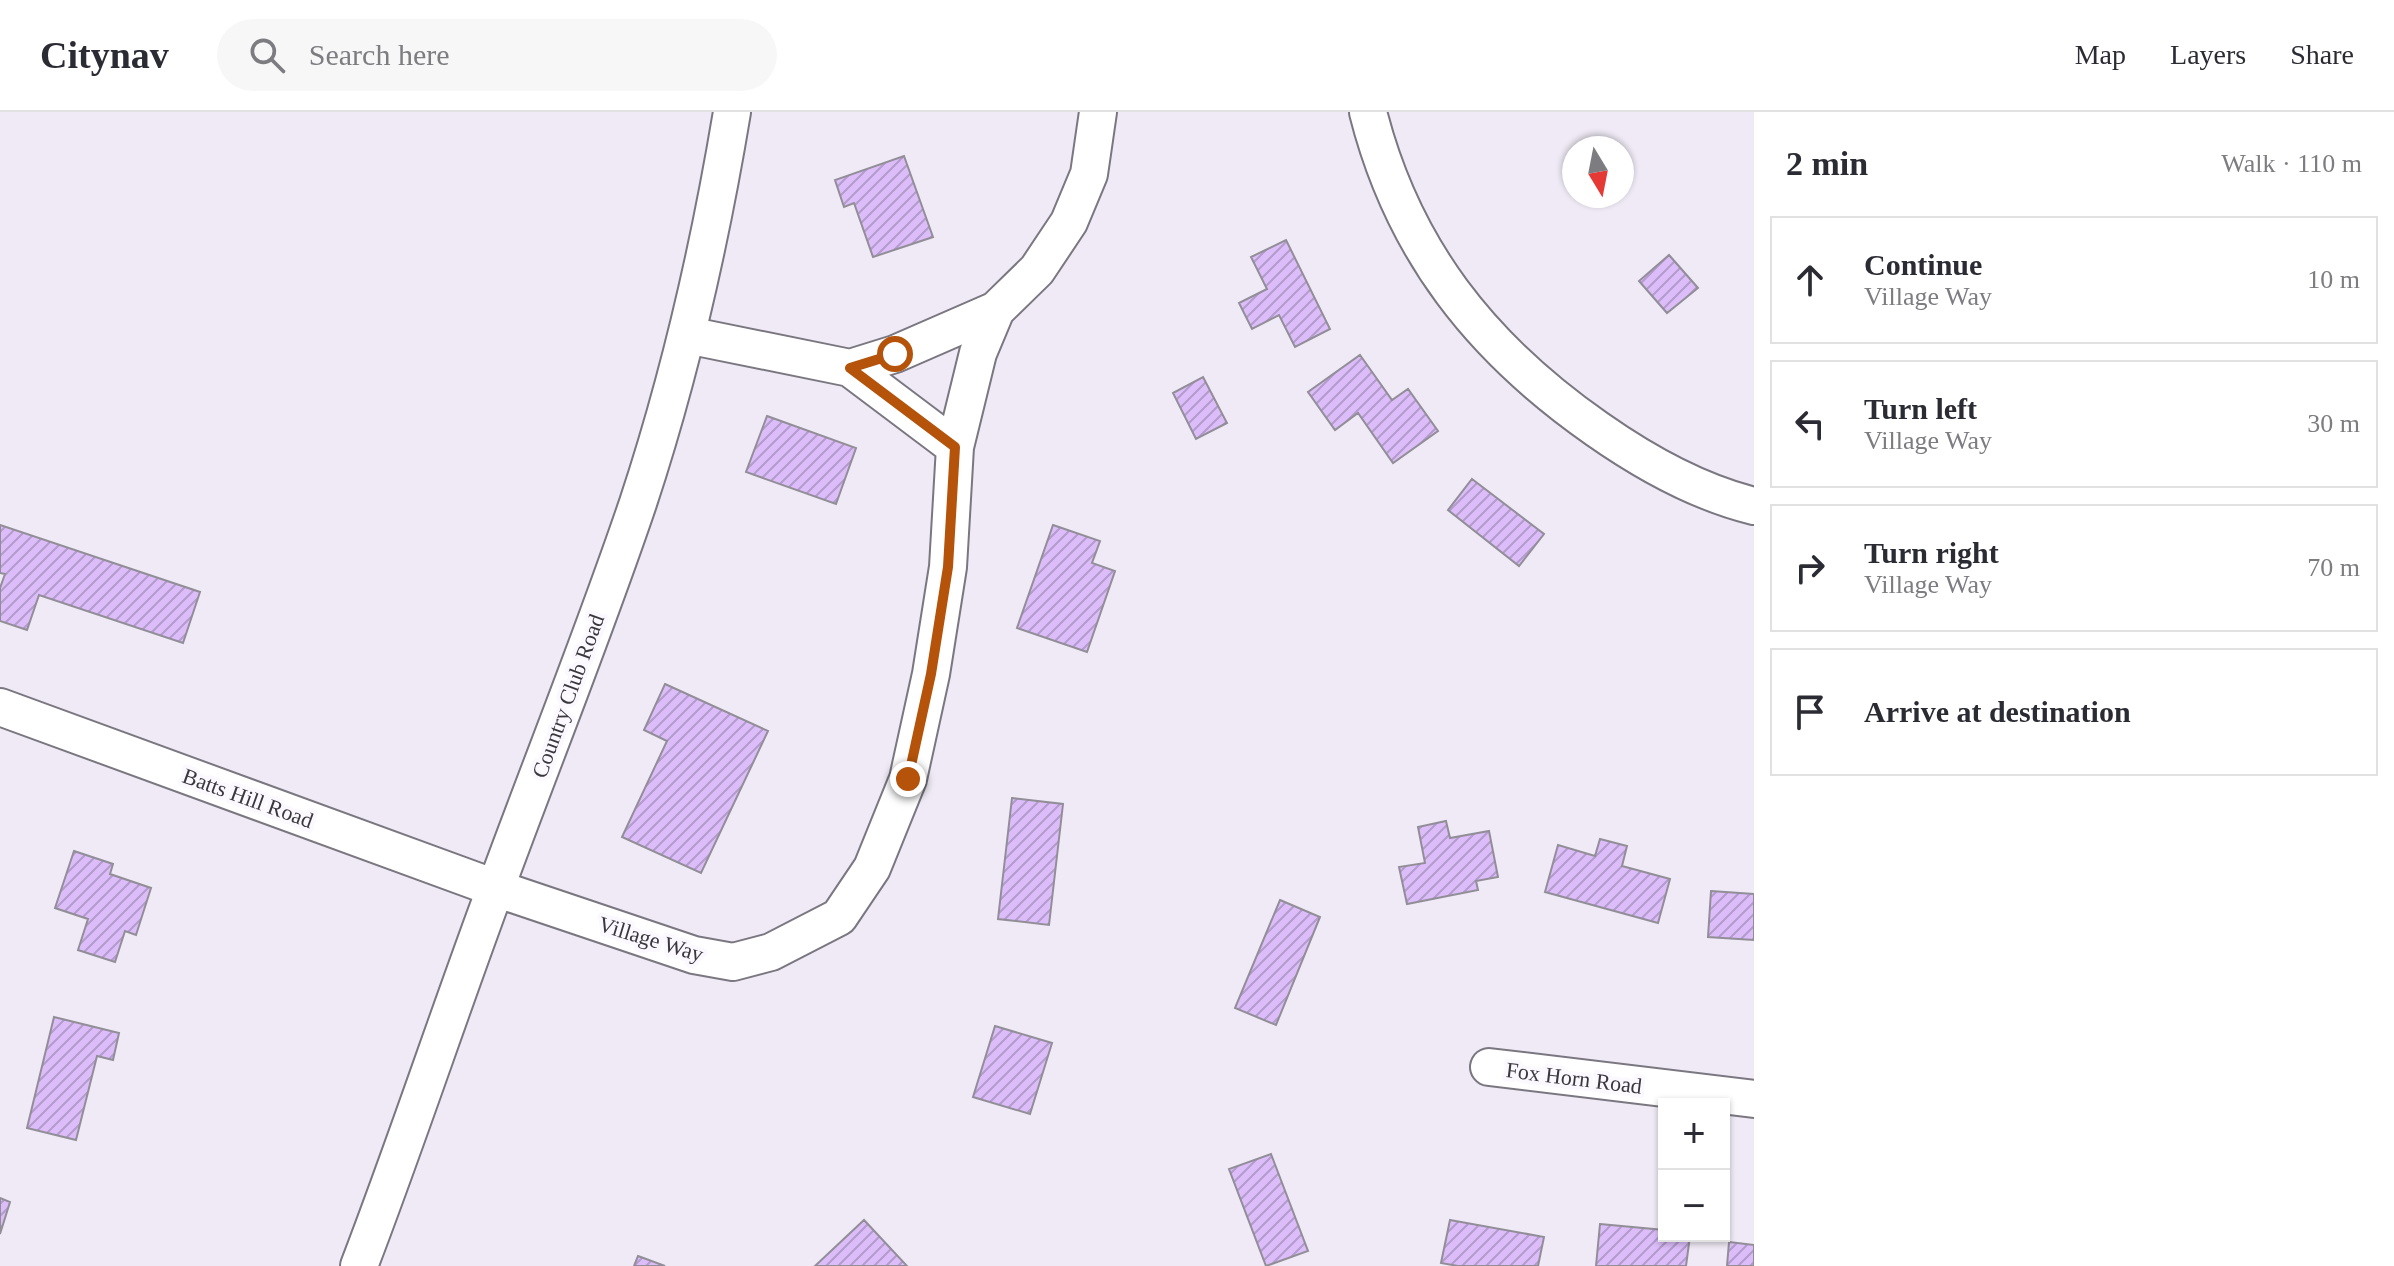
<!DOCTYPE html>
<html lang="en">
<head>
<meta charset="utf-8">
<style>
  :root { --surface:#fff; --page:#f7f7f7; --text:#2b2b33; --muted:#7c7c81; --line:#e1e1e2 }
  body { margin:0; font-family:Georgia,serif; background:var(--page); color:var(--text) }
  .controls { position:absolute; right:24px; bottom:24px; display:grid; overflow:hidden; border-radius:0px; box-shadow:0 2px 6px #0004 }
  .controls button { width:72px; height:72px; display:grid; place-items:center; padding:0; border:0; border-bottom:2px solid var(--line); background:var(--surface); color:var(--text); font:40px sans-serif }
  .compass { position:absolute; left:1562px; top:24px; width:72px; height:72px; border-radius:50%; background:var(--surface); box-shadow:0 2px 6px #0004; rotate:170deg }
  .stop { position:absolute; width:24px; height:24px; margin:-18px; border:6px solid #b45309; border-radius:50%; background:#fff }
  .stop.end { background:#b45309; border-color:#fff; box-shadow:0 2px 8px #0008 }
  .list { margin:0; padding:0; list-style:none }
  h2 { display:flex; justify-content:space-between; align-items:center; height:104px; margin:0; padding:0 32px; font-size:34px }
  h2 small { font-size:26px; font-weight:400; color:var(--muted) }
  .list li { display:grid; grid-template-columns:52px 1fr auto; gap:24px; align-items:center; box-sizing:border-box; height:128px; margin:0 16px 16px; padding:0 16px; border:2px solid var(--line); border-radius:0px }
  .list b { display:block; font-size:30px; white-space:nowrap }
  .list p { margin:0; font-size:26px; white-space:nowrap; color:var(--muted) }
  .list em { font-size:26px; font-style:normal; color:var(--muted) }
  .icon { flex:none; width:44px; height:44px; fill:none; stroke:currentColor; stroke-width:2; stroke-linecap:round; stroke-linejoin:round }
  .map { position:relative; flex:none; width:1754px; height:1154px; overflow:hidden }
  header { display:flex; align-items:center; gap:48px; box-sizing:border-box; height:112px; padding:0 40px; background:var(--surface); border-bottom:2px solid var(--line) }
  header strong { font-size:38px }
  nav { display:flex; gap:44px; margin-inline-start:auto; font-size:28px }
  .search { width:560px; height:72px; background:var(--page); display:flex; align-items:center; gap:20px; box-sizing:border-box; padding:0 28px; border-radius:44px; color:var(--muted); font-size:30px }
  main { display:flex }
  aside { flex:1; background:var(--surface) }
  .map>svg:first-child { display:block }
  .building { fill:url(#building-hatch); stroke:#928e98; stroke-width:2 }
  .lines { fill:none; stroke-linecap:round; stroke-linejoin:round }
  .minor-casing { stroke:#7b7780; stroke-width:40 }
  .minor { stroke:#fff; stroke-width:36 }
  .route { stroke:#b45309; stroke-width:10 }
  .labels { text-anchor:middle; dominant-baseline:central; stroke-width:8; stroke-linejoin:round; paint-order:stroke }
  .street-label { font-size:22px; fill:#3a383c; stroke:#fbf8ff }
</style>
</head>
<body>
<header>
<strong>Citynav</strong>
<div class="search"><svg class="icon" aria-label="search" viewBox="0 0 24 24"><circle cx="10" cy="10" r="6"/><path d="M15 15l6 6"/></svg>Search here</div>
<nav><a>Map</a><a>Layers</a><a>Share</a></nav>
</header>
<main>
<div class="map">
<svg width="1754" height="1154" viewBox="0 0 1754 1154">
  <defs>
    <pattern id="building-hatch" width="6" height="6" patternUnits="userSpaceOnUse" patternTransform="scale(2)"><rect width="6" height="6" fill="#dcbdfa"/><path d="M-1 1l2-2M0 6l6-6M5 7l2-2" fill="none" stroke="#b39bcc"/></pattern>
  </defs>
  <rect width="100%" height="100%" fill="#efeaf5"/>
  <path class="building" d="M 904,44 L 933,125 L 873,145 L 854,91 L 844,95 L 835,68 Z
    M 1286,128 L 1330,217 L 1295,235 L 1279,203 L 1252,217 L 1239,191 L 1267,177 L 1251,145 Z
    M 1669,143 L 1698,176 L 1667,201 L 1639,169 Z
    M 1360,243 L 1392,288 L 1408,277 L 1438,319 L 1393,351 L 1358,301 L 1335,318 L 1308,280 Z
    M 1203,265 L 1227,311 L 1196,327 L 1173,281 Z
    M 767,304 L 856,336 L 836,392 L 746,360 Z
    M 1472,367 L 1544,422 L 1519,454 L 1448,398 Z
    M 0,413 L 200,480 L 183,531 L 39,483 L 27,518 L 0,509 L 0,476 L 5,462 L 0,461 Z
    M 1053,413 L 1100,429 L 1092,451 L 1115,459 L 1087,540 L 1017,516 Z
    M 665,572 L 768,619 L 701,761 L 622,725 L 667,629 L 644,618 Z
    M 1012,686 L 1063,692 L 1049,813 L 998,807 Z
    M 1446,709 L 1450,726 L 1489,719 L 1498,765 L 1476,769 L 1478,778 L 1407,792 L 1399,755 L 1425,751 L 1418,715 Z
    M 1600,727 L 1627,734 L 1622,754 L 1670,767 L 1658,811 L 1545,780 L 1558,733 L 1595,744 Z
    M 74,739 L 113,752 L 110,762 L 151,776 L 136,823 L 125,819 L 115,850 L 78,838 L 88,807 L 55,796 Z
    M 1711,779 L 1754,782 L 1754,828 L 1708,825 Z
    M 1280,788 L 1320,805 L 1276,913 L 1235,896 Z
    M 54,905 L 119,921 L 113,948 L 97,944 L 76,1028 L 27,1016 Z
    M 995,914 L 1052,931 L 1030,1002 L 973,985 Z
    M 1271,1042 L 1308,1139 L 1266,1154 L 1229,1057 Z
    M 0,1086 L 10,1090 L 0,1122 Z
    M 864,1108 L 907,1154 L 815,1154 Z
    M 1450,1108 L 1544,1125 L 1538,1154 L 1458,1154 L 1441,1151 Z
    M 1600,1112 L 1664,1118 L 1664,1124 L 1690,1124 L 1686,1154 L 1596,1154 Z
    M 1729,1130 L 1754,1133 L 1754,1154 L 1727,1154 Z
    M 638,1144 L 665,1154 L 634,1154 Z"/>
  <g class="lines">
    <g class="minor-casing">
      <path id="minor" d="M 1368,0 C 1403,138 1481,236 1597,317 C 1644,350 1697,380 1754,394
        M 687,223 L 850,256 L 895,242 L 996,198
        M 850,256 L 955,335
        M 0,595 L 495,776 L 694,843 L 733,850 L 771,840 L 839,805 L 872,756 L 908,667 L 931,562 L 948,455 L 955,335 L 978,241 L 996,198 L 1037,158 L 1069,110 L 1089,62 L 1098,0
        M 1489,955 L 1754,987
        M 359,1154 C 407,1029 449,901 496,775 C 543,647 594,521 638,391 C 680,264 710,132 732,0"/>
    </g>
    <use href="#minor" class="minor"/>
  </g>
  <g class="lines">
    <path class="route" d="M 895,242 L 850,256 L 955,335 L 948,455 L 931,562 L 908,667"/>
  </g>
  <g class="labels">
    <g class="street-label">
      <text transform="translate(568 584) rotate(-70)">Country Club Road</text>
      <text transform="translate(248 686) rotate(20)">Batts Hill Road</text>
      <text transform="translate(651 827) rotate(17)">Village Way</text>
      <text transform="translate(1574 966) rotate(7)">Fox Horn Road</text>
    </g>
  </g>
</svg>
<div class="controls">
<button>+</button>
<button>−</button>
</div>
<svg class="compass" viewBox="-18 -18 36 36"><path d="M0-13l5 13h-10z" fill="#e53935"/><path d="M0 13l5-13h-10z" fill="#7c7c81"/></svg>
<div class="stop" style="left:895px;top:242px"></div>
<div class="stop end" style="left:908px;top:667px"></div>
</div>
<aside>
<h2>2 min<small>Walk · 110 m</small></h2>
<ul class="list">
<li><svg class="icon" aria-label="ahead" viewBox="0 0 24 24"><path d="M12 20V5M6 11l6-6 6 6"/></svg><div><b>Continue</b><p>Village Way</p></div><em>10 m</em></li>
<li><svg class="icon" aria-label="left" viewBox="0 0 24 24"><path d="M17 20v-9H6M10 6l-5 5 5 5"/></svg><div><b>Turn left</b><p>Village Way</p></div><em>30 m</em></li>
<li><svg class="icon" aria-label="right" viewBox="0 0 24 24"><path d="M7 20v-9h11M14 6l5 5-5 5"/></svg><div><b>Turn right</b><p>Village Way</p></div><em>70 m</em></li>
<li><svg class="icon" aria-label="arrive" viewBox="0 0 24 24"><path d="M6 21V4h12l-3 4 3 4H6"/></svg><div><b>Arrive at destination</b></div></li>
</ul>
</aside>
</main>
</body>
</html>
